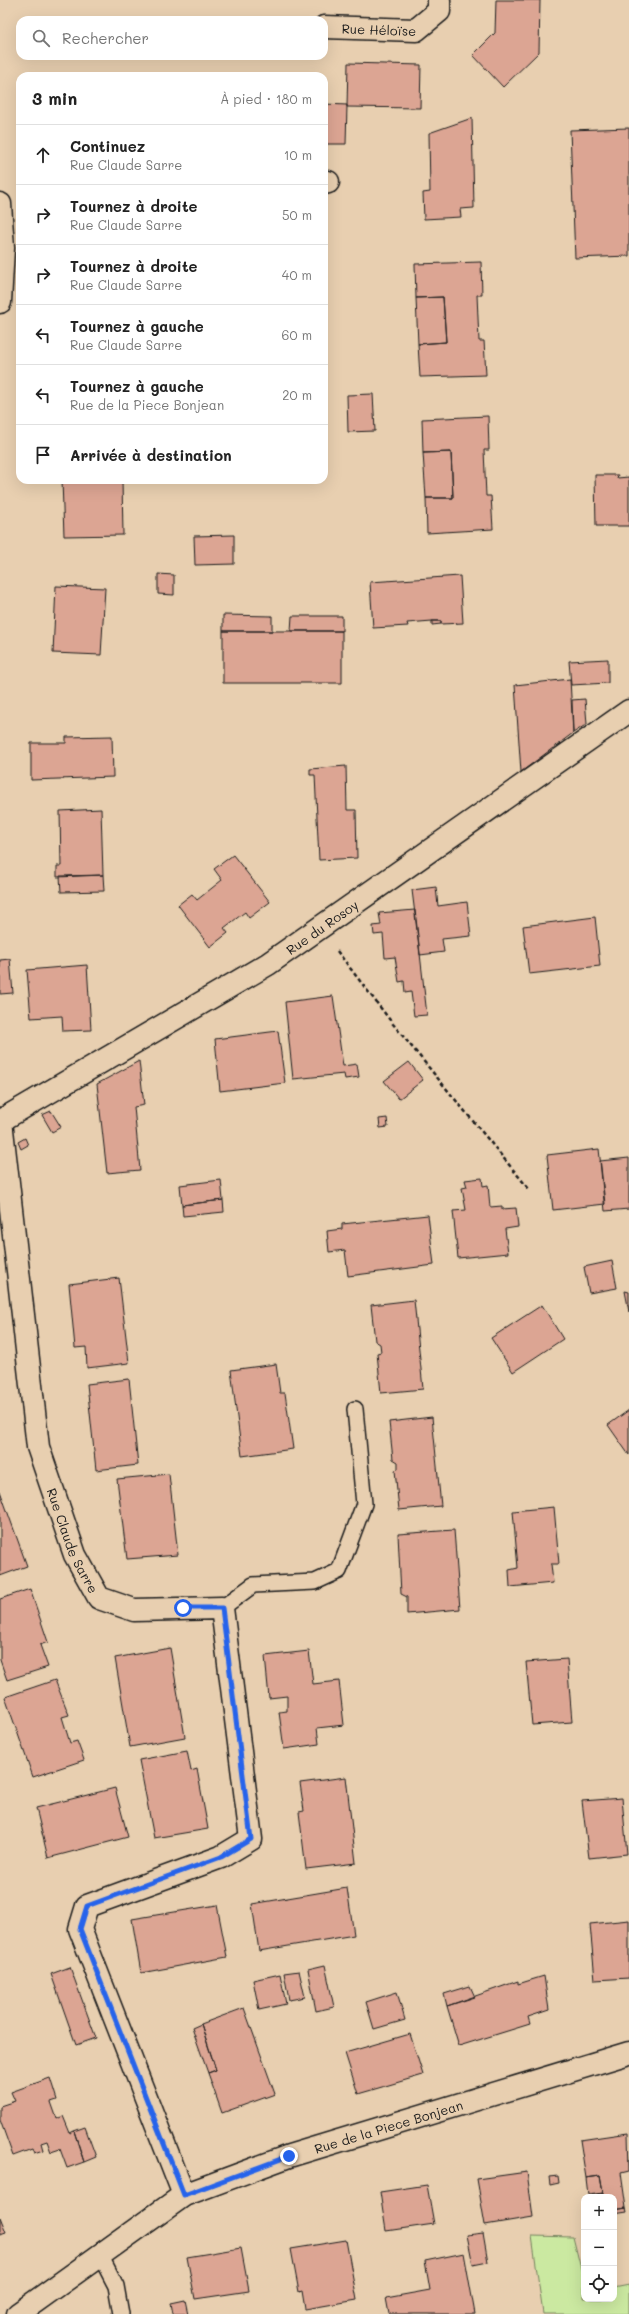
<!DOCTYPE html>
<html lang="fr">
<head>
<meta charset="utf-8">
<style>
  :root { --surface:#fff; --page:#f2f2f2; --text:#222; --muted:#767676; --line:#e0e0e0 }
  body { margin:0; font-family:Mali,sans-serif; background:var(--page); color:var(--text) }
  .controls { position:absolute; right:12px; bottom:12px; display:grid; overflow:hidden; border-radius:8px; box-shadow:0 4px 16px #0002 }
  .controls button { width:36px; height:36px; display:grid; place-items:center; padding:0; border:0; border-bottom:1px solid var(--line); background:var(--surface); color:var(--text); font:20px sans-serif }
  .stop { position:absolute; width:12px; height:12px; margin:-9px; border:3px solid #2563eb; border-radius:50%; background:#fff }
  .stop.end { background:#2563eb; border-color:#fff; box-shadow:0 1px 4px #0008 }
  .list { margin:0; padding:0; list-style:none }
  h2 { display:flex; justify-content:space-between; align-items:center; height:52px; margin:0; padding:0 16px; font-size:17px }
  h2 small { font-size:13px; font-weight:400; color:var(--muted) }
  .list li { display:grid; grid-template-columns:26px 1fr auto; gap:12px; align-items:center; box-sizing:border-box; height:60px; padding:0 16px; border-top:1px solid var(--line) }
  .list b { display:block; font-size:15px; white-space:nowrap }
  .list p { margin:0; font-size:13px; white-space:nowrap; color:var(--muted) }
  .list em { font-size:13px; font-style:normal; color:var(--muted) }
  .icon { flex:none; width:22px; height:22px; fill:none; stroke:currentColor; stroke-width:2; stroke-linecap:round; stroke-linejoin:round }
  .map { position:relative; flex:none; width:629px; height:2314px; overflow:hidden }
  .search { position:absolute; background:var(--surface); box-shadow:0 4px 16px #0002; left:16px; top:16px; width:312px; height:44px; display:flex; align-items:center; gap:10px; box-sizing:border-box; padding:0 14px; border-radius:12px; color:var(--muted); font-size:15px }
  .panel { position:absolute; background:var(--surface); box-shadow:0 4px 16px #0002; left:16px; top:72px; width:312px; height:412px; border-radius:12px }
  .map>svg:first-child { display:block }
  .green { fill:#cbe9a1; stroke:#74825e }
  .building { fill:#dca593; stroke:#1c1c1c }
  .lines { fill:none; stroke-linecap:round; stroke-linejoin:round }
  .lane-casing { stroke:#1c1c1c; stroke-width:18 }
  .street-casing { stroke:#1c1c1c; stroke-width:25 }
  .path { stroke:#1c1c1c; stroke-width:2.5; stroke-dasharray:4 3; stroke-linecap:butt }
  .lane { stroke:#e8cfb0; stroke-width:15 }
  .street { stroke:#e8cfb0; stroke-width:22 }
  .route { stroke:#2563eb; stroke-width:5 }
  .labels { text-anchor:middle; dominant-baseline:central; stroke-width:4; stroke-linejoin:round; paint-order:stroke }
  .street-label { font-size:13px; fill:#1c1c1c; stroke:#e8cfb0 }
</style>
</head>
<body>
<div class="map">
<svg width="629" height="2314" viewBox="0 0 629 2314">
  <rect width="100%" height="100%" fill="#e8cfb0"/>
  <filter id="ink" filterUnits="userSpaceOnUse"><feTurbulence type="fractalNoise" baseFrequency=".025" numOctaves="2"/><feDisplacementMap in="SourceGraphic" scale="8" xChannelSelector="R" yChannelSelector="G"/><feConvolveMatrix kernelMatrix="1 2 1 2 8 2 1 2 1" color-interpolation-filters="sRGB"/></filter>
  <g filter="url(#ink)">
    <path class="green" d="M 532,2236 L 573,2237 L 584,2281 L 584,2299 L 614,2299 L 614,2288 L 629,2285 L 629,2314 L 543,2314 Z"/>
    <path class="building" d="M 496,0 L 540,0 L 539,52 L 503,87 L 473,55 L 495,33 Z
      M 348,63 L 421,65 L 420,108 L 347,107 Z
      M 324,104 L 347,105 L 346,144 L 324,144 Z
      M 472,118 L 474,208 L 460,209 L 461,217 L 424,219 L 423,193 L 430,192 L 429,133 Z
      M 629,128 L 629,256 L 575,258 L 570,130 Z
      M 481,262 L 482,295 L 477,295 L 479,341 L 484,341 L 486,375 L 420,377 L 418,344 L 446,342 L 443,297 L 416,298 L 415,264 Z
      M 443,297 L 446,342 L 418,344 L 416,298 Z
      M 373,394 L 375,431 L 348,432 L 347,395 Z
      M 488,416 L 489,450 L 484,450 L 486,496 L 491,496 L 493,529 L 427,533 L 426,498 L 453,498 L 451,452 L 423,453 L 422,419 Z
      M 451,452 L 453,498 L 426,498 L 423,453 Z
      M 595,475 L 618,475 L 617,478 L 629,477 L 629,526 L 596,526 Z
      M 62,480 L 122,480 L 123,535 L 64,536 Z
      M 234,535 L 234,564 L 195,565 L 194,536 Z
      M 158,574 L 174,575 L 174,595 L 158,594 Z
      M 460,576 L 463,623 L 441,624 L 441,621 L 432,621 L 407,623 L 408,626 L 373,628 L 370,582 Z
      M 56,586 L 105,588 L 101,655 L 53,653 Z
      M 223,615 L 272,616 L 272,631 L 223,631 Z
      M 292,616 L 342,616 L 342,631 L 291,631 Z
      M 432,621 L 441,621 L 441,624 L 432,625 Z
      M 223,631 L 342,631 L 342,683 L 223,683 Z
      M 608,659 L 608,683 L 571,685 L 569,661 Z
      M 570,679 L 573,733 L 521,772 L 515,685 Z
      M 585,699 L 587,724 L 573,733 L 572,700 Z
      M 112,736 L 113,777 L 31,780 L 31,743 L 66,743 L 66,737 Z
      M 346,766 L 347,810 L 356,810 L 357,858 L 319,860 L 315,775 L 310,775 L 310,769 Z
      M 101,809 L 103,875 L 57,877 L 57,866 L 61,866 L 60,811 Z
      M 233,855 L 270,902 L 249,918 L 245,912 L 224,928 L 228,933 L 210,947 L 178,905 L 192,894 L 197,900 L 222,880 L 214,869 Z
      M 103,875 L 104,891 L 61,892 L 60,876 Z
      M 436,887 L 438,906 L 467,902 L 471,936 L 442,939 L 444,952 L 420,955 L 412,890 Z
      M 415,910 L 427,1015 L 414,1016 L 411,992 L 405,993 L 404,981 L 399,982 L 395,957 L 385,958 L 383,934 L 374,935 L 373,926 L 381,925 L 379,913 Z
      M 595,917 L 600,966 L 529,974 L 523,926 Z
      M 10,959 L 13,993 L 0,994 L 0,960 Z
      M 87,965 L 91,1030 L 63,1031 L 62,1016 L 31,1018 L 27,970 Z
      M 333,996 L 343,1066 L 357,1064 L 359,1077 L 345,1079 L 344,1074 L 293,1079 L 285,1002 Z
      M 278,1031 L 285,1083 L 220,1091 L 215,1039 Z
      M 139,1061 L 144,1105 L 134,1107 L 140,1170 L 107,1173 L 97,1084 Z
      M 409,1062 L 423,1080 L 399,1099 L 384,1081 Z
      M 51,1111 L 61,1127 L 52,1132 L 42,1115 Z
      M 387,1118 L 388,1127 L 380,1128 L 379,1119 Z
      M 25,1138 L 28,1145 L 21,1149 L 18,1142 Z
      M 599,1149 L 605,1204 L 553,1210 L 547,1155 Z
      M 629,1158 L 629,1209 L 605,1211 L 600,1161 Z
      M 482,1178 L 483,1186 L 488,1185 L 490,1207 L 502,1206 L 502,1209 L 516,1208 L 518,1227 L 505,1229 L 508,1253 L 458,1258 L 453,1211 L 466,1210 L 462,1188 L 467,1187 L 465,1180 Z
      M 221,1180 L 223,1200 L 182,1205 L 180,1185 Z
      M 223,1200 L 224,1212 L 183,1216 L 182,1205 Z
      M 428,1215 L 434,1265 L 348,1276 L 345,1250 L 329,1252 L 327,1231 L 342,1229 L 342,1224 Z
      M 612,1261 L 617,1288 L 589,1293 L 584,1267 Z
      M 119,1278 L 129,1363 L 87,1368 L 86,1347 L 75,1348 L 69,1284 Z
      M 625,1291 L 629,1292 L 629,1312 Z
      M 414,1300 L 423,1389 L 381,1393 L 377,1353 L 381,1352 L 380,1344 L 375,1341 L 371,1305 Z
      M 542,1305 L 563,1339 L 513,1372 L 491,1338 Z
      M 276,1364 L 280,1393 L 285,1393 L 293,1449 L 242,1456 L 231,1370 Z
      M 129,1379 L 138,1465 L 96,1470 L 87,1384 Z
      M 629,1410 L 629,1455 L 608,1425 Z
      M 432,1417 L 441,1506 L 399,1510 L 395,1470 L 398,1469 L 398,1462 L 393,1459 L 389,1422 Z
      M 169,1474 L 178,1555 L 127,1559 L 117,1479 Z
      M 0,1491 L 27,1566 L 0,1576 Z
      M 554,1507 L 559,1564 L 551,1564 L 553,1583 L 510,1587 L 509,1570 L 518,1568 L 513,1511 Z
      M 454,1530 L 460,1609 L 407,1614 L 407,1597 L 401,1594 L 398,1534 Z
      M 30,1589 L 48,1642 L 40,1645 L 48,1667 L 7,1680 L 0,1660 L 0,1599 Z
      M 170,1648 L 185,1737 L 130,1747 L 115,1658 Z
      M 309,1651 L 313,1684 L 339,1681 L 344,1725 L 317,1728 L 319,1744 L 284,1749 L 279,1712 L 287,1711 L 287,1696 L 269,1698 L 265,1656 Z
      M 567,1659 L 572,1722 L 532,1725 L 526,1662 Z
      M 55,1680 L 69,1715 L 62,1717 L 70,1743 L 77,1741 L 84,1760 L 33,1777 L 5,1697 Z
      M 187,1751 L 191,1771 L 197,1769 L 208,1829 L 154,1838 L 139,1760 Z
      M 346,1777 L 356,1863 L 306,1869 L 299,1812 L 304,1811 L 300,1783 Z
      M 115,1788 L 128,1837 L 48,1858 L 36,1808 Z
      M 622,1798 L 627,1854 L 589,1858 L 582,1801 Z
      M 347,1888 L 354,1935 L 259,1951 L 252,1904 Z
      M 217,1905 L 227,1957 L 141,1973 L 132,1919 Z
      M 629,1920 L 629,1978 L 595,1980 L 590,1924 Z
      M 325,1965 L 334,2007 L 316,2011 L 308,1969 Z
      M 70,1967 L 96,2038 L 76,2045 L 51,1974 Z
      M 299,1971 L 305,1997 L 289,2000 L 284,1973 Z
      M 280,1974 L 286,2004 L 259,2010 L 253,1980 Z
      M 544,1976 L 549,2010 L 528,2017 L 530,2024 L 459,2046 L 447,2006 L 518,1981 L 518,1984 Z
      M 470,1986 L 475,1997 L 447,2006 L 444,1994 Z
      M 397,1992 L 405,2020 L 374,2029 L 366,2002 Z
      M 244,2008 L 275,2094 L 222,2113 L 208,2073 L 216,2070 L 201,2024 Z
      M 201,2024 L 216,2070 L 208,2073 L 192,2028 Z
      M 410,2034 L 423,2075 L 358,2094 L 345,2053 Z
      M 50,2078 L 57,2100 L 51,2102 L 57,2119 L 63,2116 L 70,2133 L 74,2131 L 84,2162 L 67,2168 L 60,2149 L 51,2152 L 47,2141 L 41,2143 L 43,2150 L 34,2153 L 32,2149 L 13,2156 L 0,2120 L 0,2106 L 15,2101 L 11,2092 Z
      M 85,2127 L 96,2157 L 84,2162 L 74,2131 Z
      M 628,2133 L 629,2171 L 621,2173 L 626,2208 L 614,2210 L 614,2197 L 589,2197 L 603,2193 L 600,2176 L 586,2178 L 580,2140 Z
      M 527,2172 L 533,2217 L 485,2225 L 477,2179 Z
      M 558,2176 L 559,2183 L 550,2185 L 549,2177 Z
      M 600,2176 L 603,2193 L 588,2195 L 586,2178 Z
      M 427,2185 L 434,2224 L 386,2231 L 380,2192 Z
      M 626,2208 L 627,2212 L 614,2214 L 614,2210 Z
      M 0,2217 L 6,2232 L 0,2234 Z
      M 483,2233 L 488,2262 L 473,2265 L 467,2235 Z
      M 346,2240 L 357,2300 L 305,2309 L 302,2291 L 299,2292 L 291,2249 Z
      M 241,2248 L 249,2291 L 195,2299 L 187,2257 Z
      M 464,2253 L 475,2314 L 389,2314 L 386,2298 L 430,2290 L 425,2261 Z
      M 185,2300 L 188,2314 L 173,2314 L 171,2303 Z"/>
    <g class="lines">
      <g class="lane-casing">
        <path id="lane" d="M 222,1608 L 253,1585 L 315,1582 L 339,1571 L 364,1504 L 355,1409
          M 100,2255 L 116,2286 L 121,2314"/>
      </g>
      <g class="street-casing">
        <g id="street">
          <path id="s1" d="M 324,27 L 416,30 L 439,11 L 439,0"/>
          <path d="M 324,183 L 328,182"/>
          <path d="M 0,204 L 3,248 L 0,302"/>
          <path id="s2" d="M 0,1121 L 268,964 L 629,711"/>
          <path id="s3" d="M 1,1121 L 38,1447 L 75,1555 L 99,1598 L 134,1610 L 222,1608 L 251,1839 L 221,1857 L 87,1906 L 80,1929 L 184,2195"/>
          <path id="s4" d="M 18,2314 L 184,2195 L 289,2156 L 629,2053"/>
        </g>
      </g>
      <path class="path" d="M 337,951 L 393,1024 L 529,1189"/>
      <use href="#lane" class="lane"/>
      <use href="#street" class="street"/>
    </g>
  </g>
  <g class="lines" filter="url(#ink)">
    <path class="route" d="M 183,1608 L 222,1608 L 251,1839 L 221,1857 L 87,1906 L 80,1929 L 184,2195 L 289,2156"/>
  </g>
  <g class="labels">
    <g class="street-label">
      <text stroke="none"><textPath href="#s1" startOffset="55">Rue Héloïse</textPath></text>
      <text stroke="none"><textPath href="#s2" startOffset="376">Rue du Rosoy</textPath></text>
      <text stroke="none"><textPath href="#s3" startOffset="428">Rue Claude Sarre</textPath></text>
      <text stroke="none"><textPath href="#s4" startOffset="420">Rue de la Piece Bonjean</textPath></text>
    </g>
  </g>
</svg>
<div class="controls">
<button>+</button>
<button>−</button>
<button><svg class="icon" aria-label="locate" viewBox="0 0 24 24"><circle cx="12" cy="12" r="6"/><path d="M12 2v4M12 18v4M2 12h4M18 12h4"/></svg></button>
</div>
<div class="stop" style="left:183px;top:1608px"></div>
<div class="stop end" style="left:289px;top:2156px"></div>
<div class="search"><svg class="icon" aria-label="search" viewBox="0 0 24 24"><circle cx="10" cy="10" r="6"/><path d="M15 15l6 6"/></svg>Rechercher</div>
<section class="panel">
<h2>3 min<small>À pied · 180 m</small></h2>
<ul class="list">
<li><svg class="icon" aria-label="ahead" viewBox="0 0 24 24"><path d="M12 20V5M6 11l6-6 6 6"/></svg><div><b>Continuez</b><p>Rue Claude Sarre</p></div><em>10 m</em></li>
<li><svg class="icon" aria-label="right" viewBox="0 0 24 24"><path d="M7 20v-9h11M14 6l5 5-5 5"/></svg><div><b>Tournez à droite</b><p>Rue Claude Sarre</p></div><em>50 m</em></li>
<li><svg class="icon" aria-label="right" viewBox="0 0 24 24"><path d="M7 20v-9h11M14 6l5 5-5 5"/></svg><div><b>Tournez à droite</b><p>Rue Claude Sarre</p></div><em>40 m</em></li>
<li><svg class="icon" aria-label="left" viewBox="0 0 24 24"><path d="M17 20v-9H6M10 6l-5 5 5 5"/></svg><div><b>Tournez à gauche</b><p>Rue Claude Sarre</p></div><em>60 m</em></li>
<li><svg class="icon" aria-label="left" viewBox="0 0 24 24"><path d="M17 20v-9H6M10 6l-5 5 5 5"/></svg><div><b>Tournez à gauche</b><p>Rue de la Piece Bonjean</p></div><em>20 m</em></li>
<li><svg class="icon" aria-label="arrive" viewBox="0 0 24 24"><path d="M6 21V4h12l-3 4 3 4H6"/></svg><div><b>Arrivée à destination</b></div></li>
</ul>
</section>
</div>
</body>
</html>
